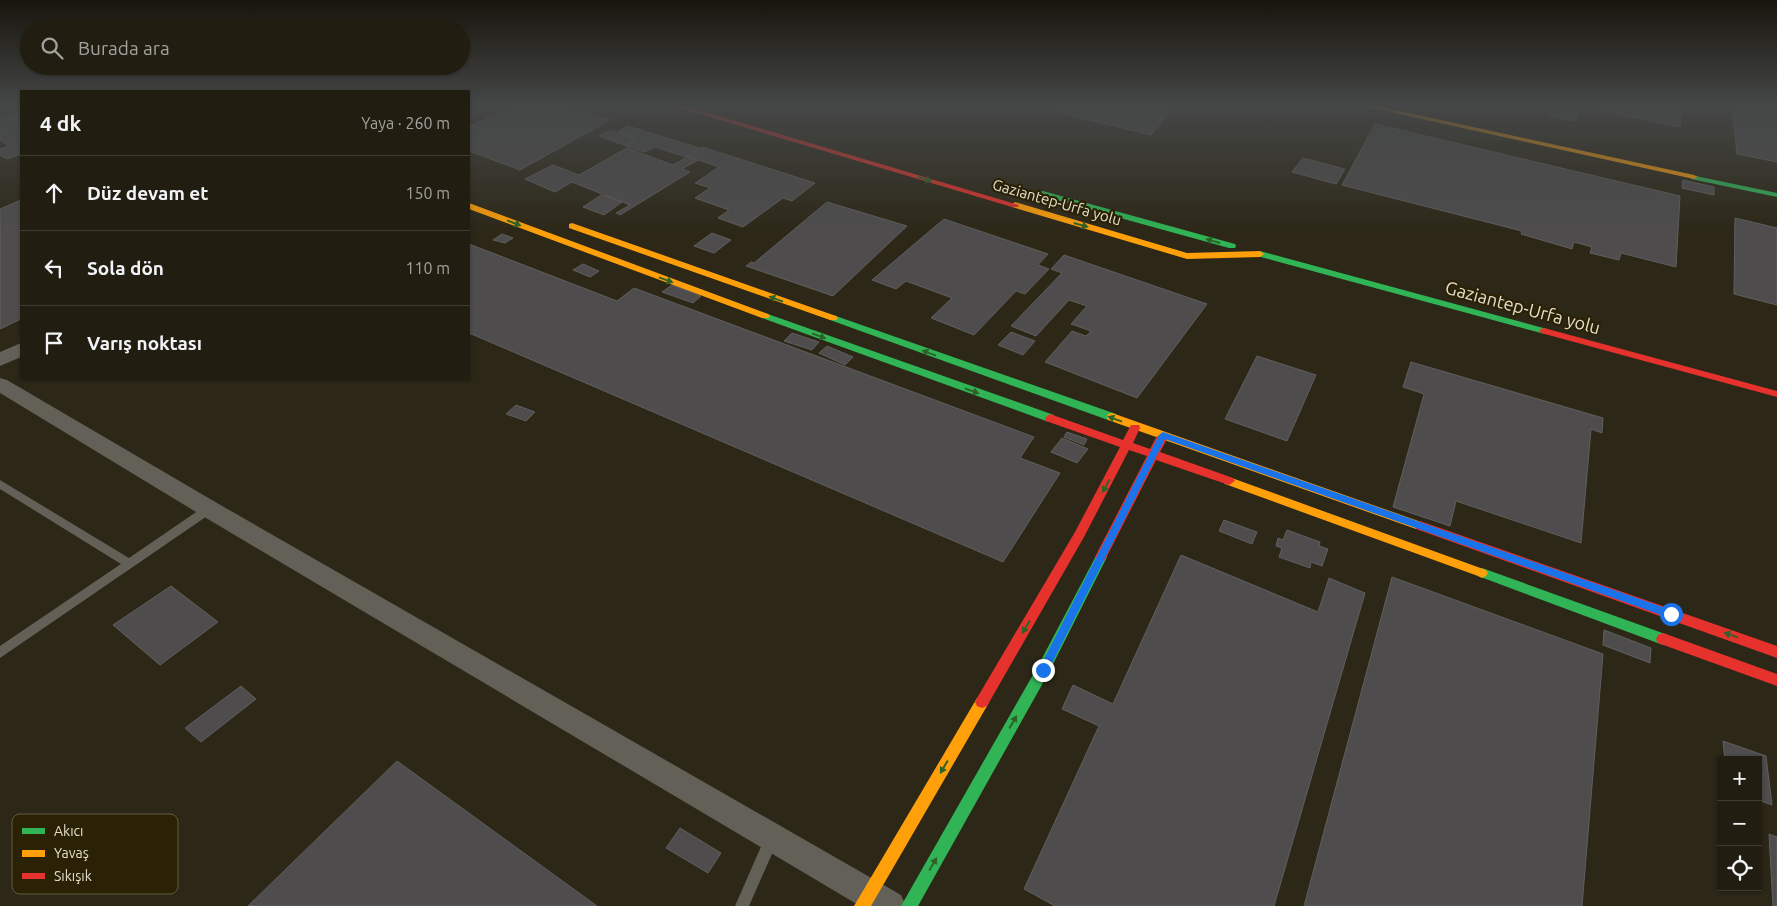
<!DOCTYPE html>
<html lang="tr">
<head>
<meta charset="utf-8">
<style>
  :root { --surface:#211d11; --page:#29261a; --text:#f1f3f6; --muted:#a2a29f; --line:#3e3b31 }
  body { margin:0; font-family:Ubuntu,sans-serif; background:var(--page); color:var(--text) }
  .controls { position:absolute; right:15px; bottom:15px; display:grid; overflow:hidden; border-radius:0px; box-shadow:0 1px 4px #0004 }
  .controls button { width:45px; height:45px; display:grid; place-items:center; padding:0; border:0; border-bottom:1px solid var(--line); background:var(--surface); color:var(--text); font:25px sans-serif }
  .stop { position:absolute; width:15px; height:15px; margin:-11px; border:4px solid #1a73e8; border-radius:50%; background:#fff }
  .stop.end { background:#1a73e8; border-color:#fff; box-shadow:0 1px 5px #0008 }
  .list { margin:0; padding:0; list-style:none }
  h2 { display:flex; justify-content:space-between; align-items:center; height:65px; margin:0; padding:0 20px; font-size:21px }
  h2 small { font-size:16px; font-weight:400; color:var(--muted) }
  .list li { display:grid; grid-template-columns:32px 1fr auto; gap:15px; align-items:center; box-sizing:border-box; height:75px; padding:0 20px; border-top:1px solid var(--line) }
  .list b { display:block; font-size:19px; white-space:nowrap }
  .list em { font-size:16px; font-style:normal; color:var(--muted) }
  .icon { flex:none; width:28px; height:28px; fill:none; stroke:currentColor; stroke-width:2; stroke-linecap:round; stroke-linejoin:round }
  .map { position:relative; flex:none; width:1777px; height:906px; overflow:hidden }
  .search { position:absolute; background:var(--surface); box-shadow:0 1px 4px #0004; left:20px; top:20px; width:450px; height:55px; display:flex; align-items:center; gap:12px; box-sizing:border-box; padding:0 18px; border-radius:28px; color:var(--muted); font-size:19px }
  .panel { position:absolute; background:var(--surface); box-shadow:0 1px 4px #0004; left:20px; top:90px; width:450px; height:290px; border-radius:0px }
  .map>svg:first-child { display:block }
  .building { fill:#4e4c4d; stroke:#615f5e }
  .lines { fill:none; stroke-linecap:round; stroke-linejoin:round }
  .lane { fill:#626057; fill-rule:evenodd }
  .street { fill:#626057; fill-rule:evenodd }
  .fast { fill:#30b455; fill-rule:evenodd }
  .slow { fill:#ff9f0a; fill-rule:evenodd }
  .jam { fill:#e5322d; fill-rule:evenodd }
  .oneway { fill:#2d6328 }
  .route { fill:#1a73e8 }
  .labels { text-anchor:middle; dominant-baseline:central; stroke-width:4.5; stroke-linejoin:round; paint-order:stroke }
  .far-street-label { font-size:15px; fill:#e4decd; stroke:#2b2104 }
  .street-label { font-size:18px; fill:#e4decd; stroke:#2b2104 }
  .key { fill:#2b2104; stroke:#625a40; stroke-width:1 }
  .key-label { font-size:14px; fill:#e4decd }
</style>
</head>
<body>
<div class="map">
<svg width="1777" height="906" viewBox="0 0 1777 906">
  <rect width="100%" height="100%" fill="#2c2717"/>
  <path class="building" d="M 469,106 L 489,106 L 469,116 Z
    M 511,106 L 567,106 L 610,120 L 520,170 L 469,151 L 469,127 Z
    M 1033,106 L 1175,106 L 1151,135 Z
    M 1577,106 L 1682,106 L 1680,127 Z
    M 1732,106 L 1777,106 L 1777,162 L 1737,154 Z
    M 1552,108 L 1578,114 L 1575,121 L 1549,115 Z
    M 21,111 L 21,154 L 7,159 L 0,155 L 0,149 L 9,146 L 0,140 L 0,119 Z
    M 1375,124 L 1680,196 L 1676,267 L 1621,253 L 1619,260 L 1590,253 L 1592,247 L 1574,242 L 1572,249 L 1521,234 L 1522,231 L 1342,185 Z
    M 628,126 L 699,148 L 686,157 L 655,147 L 645,152 L 625,146 L 637,139 L 618,132 Z
    M 610,130 L 635,139 L 624,145 L 599,136 Z
    M 702,147 L 815,183 L 792,201 L 783,198 L 743,227 L 718,218 L 729,210 L 695,198 L 710,188 L 695,183 L 719,167 L 687,156 Z
    M 627,148 L 673,165 L 687,157 L 698,160 L 682,169 L 690,172 L 620,215 L 616,213 L 630,205 L 572,182 L 555,192 L 525,179 L 553,165 L 579,175 Z
    M 1303,158 L 1345,169 L 1336,184 L 1292,172 Z
    M 1683,180 L 1714,187 L 1714,195 L 1682,188 Z
    M 601,195 L 622,202 L 604,215 L 583,207 Z
    M 21,200 L 21,319 L 0,329 L 0,209 Z
    M 827,202 L 907,226 L 833,296 L 746,266 L 751,262 L 754,263 Z
    M 1735,218 L 1777,228 L 1777,305 L 1734,294 Z
    M 944,219 L 1048,254 L 1038,265 L 1049,269 L 1025,294 L 1016,291 L 974,335 L 931,318 L 952,298 L 906,281 L 896,289 L 872,280 Z
    M 712,233 L 731,240 L 714,253 L 694,246 Z
    M 502,234 L 513,238 L 505,243 L 493,240 Z
    M 469,244 L 617,301 L 634,288 L 1034,437 L 1020,458 L 1060,473 L 1003,562 L 469,333 Z
    M 1064,255 L 1207,304 L 1137,398 L 1045,362 L 1072,331 L 1086,336 L 1091,331 L 1071,324 L 1087,306 L 1069,300 L 1036,336 L 1011,326 L 1062,273 L 1051,269 Z
    M 583,264 L 599,271 L 590,277 L 573,270 Z
    M 672,285 L 701,296 L 693,303 L 662,292 Z
    M 1011,332 L 1035,341 L 1023,355 L 998,345 Z
    M 792,333 L 819,342 L 812,350 L 784,341 Z
    M 827,346 L 853,357 L 845,365 L 819,353 Z
    M 1257,356 L 1316,375 L 1287,441 L 1225,419 Z
    M 1411,362 L 1603,418 L 1602,433 L 1591,429 L 1581,543 L 1456,501 L 1450,526 L 1393,507 L 1424,394 L 1403,387 Z
    M 516,405 L 535,412 L 526,421 L 506,414 Z
    M 1067,432 L 1087,439 L 1084,445 L 1064,437 Z
    M 1062,438 L 1088,449 L 1077,463 L 1051,452 Z
    M 1224,520 L 1257,532 L 1252,544 L 1219,531 Z
    M 1287,530 L 1320,542 L 1319,546 L 1328,549 L 1322,566 L 1311,562 L 1310,568 L 1279,557 L 1282,548 L 1276,546 L 1278,538 L 1283,540 Z
    M 1181,555 L 1318,612 L 1329,578 L 1365,593 L 1274,906 L 1055,906 L 1024,889 L 1099,726 L 1062,709 L 1073,685 L 1113,704 Z
    M 1392,577 L 1603,654 L 1582,906 L 1304,906 Z
    M 171,586 L 218,622 L 160,665 L 113,625 Z
    M 1604,630 L 1651,648 L 1650,663 L 1603,645 Z
    M 241,686 L 256,699 L 201,742 L 185,728 Z
    M 1723,741 L 1766,756 L 1772,805 L 1758,800 L 1758,760 L 1725,760 Z
    M 397,761 L 597,906 L 248,906 Z
    M 680,828 L 721,853 L 708,873 L 666,848 Z
    M 1769,834 L 1777,837 L 1777,906 L 1773,906 Z"/>
  <g class="lines">
    <path class="lane" d="M 0,480 L 129,558 L 205,506 L 213,506 L 214,509 L 213,512 L 0,658 L 0,646 L 121,564 L 0,489 Z
      M 772,831 L 777,833 L 779,838 L 749,906 L 735,906 L 767,833 Z"/>
    <path class="street" d="M 21,343 L 21,357 L 0,366 L 0,352 Z
      M 0,378 L 7,380 L 217,503 L 901,895 L 906,906 L 860,906 L 201,515 L 0,393 Z"/>
    <path class="fast" d="M 1691,175 L 1777,193 L 1777,197 L 1691,179 Z
      M 1037,191 L 1043,191 L 1235,244 L 1236,246 L 1235,248 L 1229,248 L 1037,195 Z
      M 1260,251 L 1547,329 L 1549,331 L 1544,334 L 1541,333 L 1257,256 L 1257,252 Z
      M 765,313 L 1054,415 L 1055,418 L 1050,422 L 1046,421 L 762,318 L 760,316 Z
      M 833,315 L 1116,414 L 1117,417 L 1116,420 L 1108,420 L 830,320 L 828,318 Z
      M 1101,552 L 1105,554 L 1107,557 L 1048,674 L 918,906 L 901,906 L 1038,666 L 1097,554 Z
      M 1482,568 L 1668,635 L 1670,639 L 1668,643 L 1663,645 L 1478,576 L 1476,573 L 1478,570 Z"/>
    <path class="slow" d="M 1363,106 L 1377,106 L 1694,175 L 1698,177 L 1694,179 Z
      M 1015,202 L 1187,253 L 1260,251 L 1264,254 L 1260,257 L 1187,259 L 1012,207 L 1011,205 Z
      M 469,203 L 768,314 L 770,316 L 768,318 L 762,318 L 469,209 Z
      M 572,223 L 836,316 L 838,318 L 836,320 L 830,320 L 569,228 L 569,224 Z
      M 1112,413 L 1424,523 L 1426,526 L 1424,529 L 1416,529 L 1108,420 L 1107,417 L 1108,414 Z
      M 1229,477 L 1486,570 L 1488,573 L 1486,576 L 1482,578 L 1478,576 L 1225,484 L 1223,481 Z
      M 982,696 L 987,698 L 989,702 L 987,706 L 871,906 L 854,906 L 977,698 Z"/>
    <path class="jam" d="M 673,106 L 685,106 L 1019,205 L 1018,207 L 1012,207 Z
      M 1544,328 L 1777,391 L 1777,397 L 1541,333 L 1539,331 L 1541,329 Z
      M 1050,414 L 1123,440 L 1131,425 L 1139,425 L 1140,428 L 1133,443 L 1150,449 L 1157,436 L 1165,436 L 1167,439 L 1160,452 L 1233,478 L 1235,481 L 1229,485 L 1156,460 L 1105,560 L 1101,562 L 1097,560 L 1095,557 L 1147,456 L 1129,450 L 1084,537 L 987,706 L 982,708 L 977,706 L 975,702 L 977,698 L 1075,532 L 1120,447 L 1046,421 L 1045,418 Z
      M 1420,521 L 1777,646 L 1777,658 L 1416,529 L 1414,526 L 1416,523 Z
      M 1663,633 L 1777,674 L 1777,686 L 1658,643 L 1656,639 L 1658,635 Z"/>
  </g>
  <defs><path id="oneway-solid" d="M-6-.8H1V-3.2L6.5 0L1 3.2V.8H-6Z" transform="scale(1.25)"/></defs>
  <g class="oneway">
    <use href="#oneway-solid" transform="translate(925 179) rotate(16)"/>
    <use href="#oneway-solid" transform="translate(514 223) rotate(21)"/>
    <use href="#oneway-solid" transform="translate(1081 225) rotate(16)"/>
    <use href="#oneway-solid" transform="translate(1213 241) rotate(-164)"/>
    <use href="#oneway-solid" transform="translate(666 280) rotate(20)"/>
    <use href="#oneway-solid" transform="translate(776 299) rotate(-160)"/>
    <use href="#oneway-solid" transform="translate(819 336) rotate(20)"/>
    <use href="#oneway-solid" transform="translate(929 353) rotate(-160)"/>
    <use href="#oneway-solid" transform="translate(972 391) rotate(19)"/>
    <use href="#oneway-solid" transform="translate(1115 419) rotate(-160)"/>
    <use href="#oneway-solid" transform="translate(1106 486) rotate(118)"/>
    <use href="#oneway-solid" transform="translate(1026 627) rotate(120)"/>
    <use href="#oneway-solid" transform="translate(1731 635) rotate(-161)"/>
    <use href="#oneway-solid" transform="translate(1013 722) rotate(-60)"/>
    <use href="#oneway-solid" transform="translate(944 767) rotate(120)"/>
    <use href="#oneway-solid" transform="translate(933 864) rotate(-60)"/>
  </g>
  <linearGradient id="sky" x2="0" y2="1"><stop stop-color="#18150d"/><stop offset="0.45" stop-color="#454747"/><stop offset="1" stop-color="#454747" stop-opacity="0"/></linearGradient>
  <rect width="1777" height="233" fill="url(#sky)"/>
  <path class="route" d="M 1163,432 L 1674,611 L 1675,614 L 1674,617 L 1667,617 L 1165,439 L 1047,673 L 1040,673 L 1040,667 L 1159,435 Z"/>
  <g class="labels">
    <g class="far-street-label">
      <text transform="translate(1057 202) rotate(16)">Gaziantep-Urfa yolu</text>
    </g>
    <g class="street-label">
      <text transform="translate(1523 307) rotate(15)">Gaziantep-Urfa yolu</text>
    </g>
  </g>
  <rect x="12" y="814" width="166" height="80" rx="8" class="key"/>
  <rect x="22" y="828" width="23" height="6" fill="#30b455"/>
  <rect x="22" y="850" width="23" height="7" fill="#ff9f0a"/>
  <rect x="22" y="873" width="23" height="6" fill="#e5322d"/>
  <g class="key-label">
    <text x="54" y="836">Akıcı</text>
    <text x="54" y="858">Yavaş</text>
    <text x="54" y="881">Sıkışık</text>
  </g>
</svg>
<div class="controls">
<button>+</button>
<button>−</button>
<button><svg class="icon" aria-label="locate" viewBox="0 0 24 24"><circle cx="12" cy="12" r="6"/><path d="M12 2v4M12 18v4M2 12h4M18 12h4"/></svg></button>
</div>
<div class="stop" style="left:1671px;top:614px"></div>
<div class="stop end" style="left:1043px;top:670px"></div>
<div class="search"><svg class="icon" aria-label="search" viewBox="0 0 24 24"><circle cx="10" cy="10" r="6"/><path d="M15 15l6 6"/></svg>Burada ara</div>
<section class="panel">
<h2>4 dk<small>Yaya · 260 m</small></h2>
<ul class="list">
<li><svg class="icon" aria-label="ahead" viewBox="0 0 24 24"><path d="M12 20V5M6 11l6-6 6 6"/></svg><div><b>Düz devam et</b></div><em>150 m</em></li>
<li><svg class="icon" aria-label="left" viewBox="0 0 24 24"><path d="M17 20v-9H6M10 6l-5 5 5 5"/></svg><div><b>Sola dön</b></div><em>110 m</em></li>
<li><svg class="icon" aria-label="arrive" viewBox="0 0 24 24"><path d="M6 21V4h12l-3 4 3 4H6"/></svg><div><b>Varış noktası</b></div></li>
</ul>
</section>
</div>
</body>
</html>
